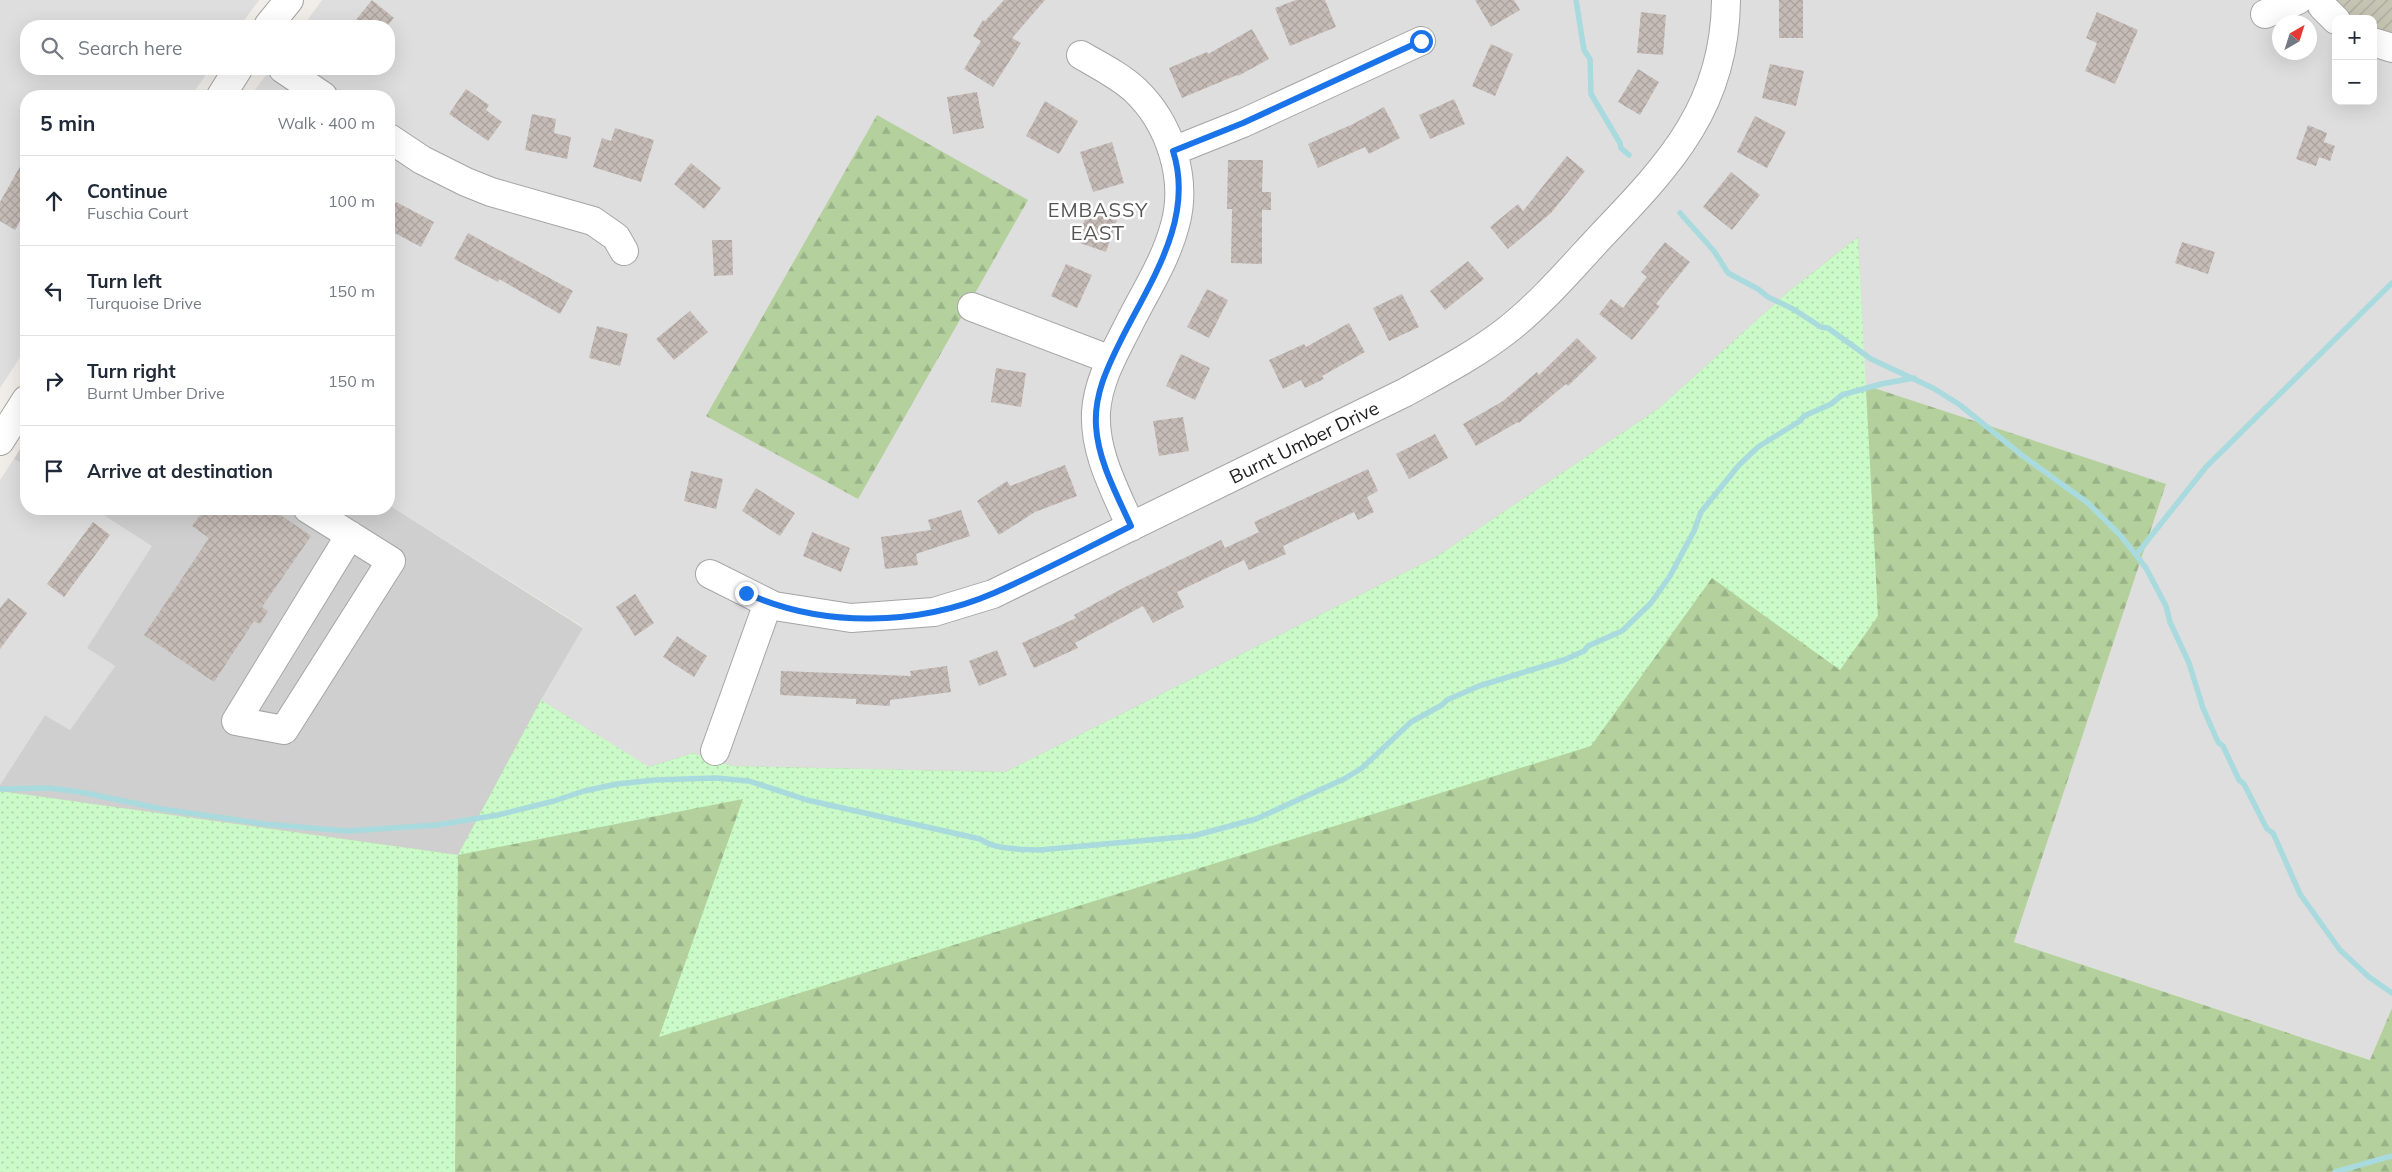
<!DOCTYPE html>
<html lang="en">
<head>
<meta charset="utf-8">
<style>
  :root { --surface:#fff; --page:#f2f2f3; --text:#1f2937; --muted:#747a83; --line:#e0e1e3 }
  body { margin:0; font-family:Mulish,sans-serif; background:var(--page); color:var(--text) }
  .controls { position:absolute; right:15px; top:15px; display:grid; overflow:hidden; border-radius:10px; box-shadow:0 5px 20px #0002 }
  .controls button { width:45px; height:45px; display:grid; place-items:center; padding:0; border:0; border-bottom:1px solid var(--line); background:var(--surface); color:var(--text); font:25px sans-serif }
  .compass { position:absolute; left:2272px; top:15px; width:45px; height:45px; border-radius:50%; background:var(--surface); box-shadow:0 5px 20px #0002; rotate:39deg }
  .stop { position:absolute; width:15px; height:15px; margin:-11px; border:4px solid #1a73e8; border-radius:50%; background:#fff }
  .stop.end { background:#1a73e8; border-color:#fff; box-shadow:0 1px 5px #0008 }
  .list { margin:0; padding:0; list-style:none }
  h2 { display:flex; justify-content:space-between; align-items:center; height:65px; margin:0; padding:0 20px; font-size:21px }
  h2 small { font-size:16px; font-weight:400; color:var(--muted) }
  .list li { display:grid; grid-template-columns:32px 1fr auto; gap:15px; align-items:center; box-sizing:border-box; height:90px; padding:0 20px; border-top:1px solid var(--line) }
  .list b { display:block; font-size:19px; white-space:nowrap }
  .list p { margin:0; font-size:16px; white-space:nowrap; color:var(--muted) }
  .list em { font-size:16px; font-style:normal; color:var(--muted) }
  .icon { flex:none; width:28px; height:28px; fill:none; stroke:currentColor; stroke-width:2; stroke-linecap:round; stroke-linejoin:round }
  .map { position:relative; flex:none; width:2392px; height:1172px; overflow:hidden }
  .search { position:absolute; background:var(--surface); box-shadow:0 5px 20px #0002; left:20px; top:20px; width:375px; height:55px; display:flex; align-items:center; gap:12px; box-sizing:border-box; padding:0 18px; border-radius:20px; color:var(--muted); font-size:19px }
  .panel { position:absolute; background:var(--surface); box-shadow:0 5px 20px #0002; left:20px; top:90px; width:375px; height:425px; border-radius:20px }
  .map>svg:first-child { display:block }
  .residential { fill:#dfdede; fill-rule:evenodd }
  .religious { fill:#cfcfcf }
  .construction { fill:url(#construction-furrows) }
  .forest { fill:url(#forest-firs) }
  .park { fill:url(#park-dots) }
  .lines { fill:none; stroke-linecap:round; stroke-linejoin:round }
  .stream { stroke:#a9dade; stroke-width:5.5 }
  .building { fill:url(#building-cross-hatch) }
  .minor-casing { stroke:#a5a5a5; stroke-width:30 }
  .minor { stroke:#fff; stroke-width:28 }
  .route { stroke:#1a73e8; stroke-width:6 }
  .labels { text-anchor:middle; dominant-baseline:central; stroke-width:5; stroke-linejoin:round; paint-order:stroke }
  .street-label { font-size:19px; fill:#212121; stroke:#fff }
  .neighbourhood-label { font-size:20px; letter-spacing:1px; fill:#545454; stroke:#fff }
</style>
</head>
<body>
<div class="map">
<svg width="2392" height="1172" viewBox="0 0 2392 1172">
  <defs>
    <pattern id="construction-furrows" width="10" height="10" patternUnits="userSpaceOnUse" patternTransform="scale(1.25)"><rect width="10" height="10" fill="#c6c4b3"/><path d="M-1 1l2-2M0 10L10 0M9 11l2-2" fill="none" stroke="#aaa89a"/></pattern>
    <pattern id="forest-firs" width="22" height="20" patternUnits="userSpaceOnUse" patternTransform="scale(1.25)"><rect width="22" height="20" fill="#b4d09d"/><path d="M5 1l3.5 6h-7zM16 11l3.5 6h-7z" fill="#9ab287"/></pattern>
    <pattern id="park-dots" width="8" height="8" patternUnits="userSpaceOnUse" patternTransform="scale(1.25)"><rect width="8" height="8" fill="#cafac7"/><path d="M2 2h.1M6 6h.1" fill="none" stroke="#add6ab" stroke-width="1.8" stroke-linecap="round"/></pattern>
    <pattern id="building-cross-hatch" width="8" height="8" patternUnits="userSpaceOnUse" patternTransform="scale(1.25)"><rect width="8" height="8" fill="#c6bcb7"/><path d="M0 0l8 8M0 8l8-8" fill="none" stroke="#aaa19d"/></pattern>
  </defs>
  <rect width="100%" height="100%" fill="#f1ede8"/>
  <path class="residential" d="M 0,0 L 259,0 L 240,26 L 26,26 L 26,69 L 210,69 L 191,96 L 26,96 L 26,348 L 0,388 Z
    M 322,0 L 2273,0 L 2336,21 L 2336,101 L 2373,101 L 2373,31 L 2392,36 L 2392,1008 L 2371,1060 L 2014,942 L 2165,485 L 1865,385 L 1858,238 L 1788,292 L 1658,409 L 1436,557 L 1005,772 L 732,766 L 693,753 L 650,767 L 541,700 L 583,627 L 389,505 L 389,96 L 250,96 L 271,69 L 389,69 L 389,26 L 303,26 ZM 2280,22 L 2310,22 L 2310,52 L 2280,52 Z
    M 14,459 L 26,466 L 26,509 L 94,509 L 153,546 L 88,648 L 115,666 L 70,730 L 45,715 L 0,785 L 0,480 Z"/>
  <path class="religious" d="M 26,439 L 26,466 L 14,459 Z
    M 389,505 L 583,628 L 541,700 L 458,855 L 0,791 L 0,785 L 45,715 L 70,730 L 115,666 L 87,648 L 152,546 L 94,509 L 389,509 Z"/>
  <path class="construction" d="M 2273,0 L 2392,0 L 2392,38 L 2373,32 L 2373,19 L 2321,17 Z"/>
  <path class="forest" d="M 877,115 L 1028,200 L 858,499 L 706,416 Z
    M 1858,237 L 1865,385 L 2166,484 L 2014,942 L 2370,1060 L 2392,1008 L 2392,1172 L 0,1172 L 0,791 L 458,855 L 541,700 L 649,767 L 693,753 L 732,766 L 1005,772 L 1436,557 L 1658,409 L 1788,292 Z"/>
  <path class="park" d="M 1858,237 L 1878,616 L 1840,670 L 1712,578 L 1591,746 L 659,1037 L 743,799 L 458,855 L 455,1172 L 0,1172 L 0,791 L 458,855 L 541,700 L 649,767 L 693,753 L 732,766 L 1005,772 L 1436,557 L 1658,409 L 1788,292 Z"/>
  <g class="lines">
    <path class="stream" d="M 1576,0 L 1584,50 L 1590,59 L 1591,94 L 1620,143 L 1621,148 L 1629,155
      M 1680,213 L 1714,251 L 1728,273 L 1758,289 L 1768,297 L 1793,309 L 1821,327 L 1828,328 L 1871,359 L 1933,388 L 1960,405 L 2023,456 L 2088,503 L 2121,536 L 2146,568 L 2166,606 L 2170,622 L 2189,663 L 2203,708 L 2218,742 L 2223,746 L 2239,780 L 2244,784 L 2267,829 L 2273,833 L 2300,894 L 2340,950 L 2369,977 L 2392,993
      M 2136,555 L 2206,467 L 2392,283
      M 0,789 L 49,788 L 80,792 L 162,809 L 264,824 L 347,831 L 437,825 L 498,815 L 554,801 L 584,791 L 617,784 L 655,780 L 716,778 L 749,781 L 807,800 L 980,839 C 995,850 1021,849 1039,850 L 1193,836 L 1256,819 L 1344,779 L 1362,768 L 1411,722 L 1442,705 L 1447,700 L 1479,686 L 1564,660 L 1584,651 L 1588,646 L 1622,631 L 1651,603 L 1670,576 L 1694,531 L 1701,512 L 1739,465 L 1758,447 L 1800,421 L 1804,416 L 1831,404 L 1842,395 L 1881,384 L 1914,378
      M 2335,1172 L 2392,1156"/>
  </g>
  <path class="building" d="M 372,0 L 394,18 L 387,26 L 351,26 Z
    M 1004,0 L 1045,0 L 1012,38 L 1021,43 L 993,87 L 964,69 L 981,41 L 973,36 L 983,20 L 985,21 Z
    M 1296,0 L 1325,0 L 1336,27 L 1290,46 L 1275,8 Z
    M 1475,0 L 1514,0 L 1520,10 L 1491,27 Z
    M 1779,0 L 1803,0 L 1803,38 L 1779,38 Z
    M 1641,12 L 1666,15 L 1663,55 L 1637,53 Z
    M 2097,12 L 2138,30 L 2115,84 L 2085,71 L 2097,43 L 2086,38 Z
    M 1252,29 L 1269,59 L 1238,76 L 1237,75 L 1182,98 L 1169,68 L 1207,52 L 1208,54 Z
    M 1491,44 L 1513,54 L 1495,96 L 1472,86 Z
    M 1770,64 L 1804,71 L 1796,106 L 1762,98 Z
    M 1638,69 L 1659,82 L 1640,115 L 1618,102 Z
    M 466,89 L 489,105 L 486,110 L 502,122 L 488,141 L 449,114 Z
    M 977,92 L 984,128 L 953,134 L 947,97 Z
    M 1454,99 L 1465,124 L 1430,139 L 1419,115 Z
    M 1045,101 L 1078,121 L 1059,154 L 1026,136 Z
    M 1384,107 L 1400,138 L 1369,154 L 1365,147 L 1318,168 L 1308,144 L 1353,124 Z
    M 532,114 L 556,119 L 554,133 L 571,137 L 567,159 L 525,150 Z
    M 1755,116 L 1786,132 L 1767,168 L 1737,152 Z
    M 2308,125 L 2327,133 L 2324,142 L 2335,146 L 2330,161 L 2319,157 L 2316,166 L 2296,159 Z
    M 615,128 L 654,140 L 641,182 L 593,167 L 602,138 L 611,141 Z
    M 1112,142 L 1124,183 L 1093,192 L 1080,152 Z
    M 26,156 L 26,210 L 15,230 L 0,221 L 0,202 Z
    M 1567,156 L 1585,171 L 1551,213 L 1508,249 L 1490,227 L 1518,204 L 1523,211 Z
    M 1228,160 L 1263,160 L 1262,192 L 1271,192 L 1271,210 L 1262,210 L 1262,264 L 1231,263 L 1232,209 L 1227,209 Z
    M 691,163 L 721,188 L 704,209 L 674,184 Z
    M 1731,172 L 1760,195 L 1732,230 L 1703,207 Z
    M 396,202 L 434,222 L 421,247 L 389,230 L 389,216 Z
    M 1088,210 L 1117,220 L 1106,252 L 1077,242 Z
    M 468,233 L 573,291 L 560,314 L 499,279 L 498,282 L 454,259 Z
    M 712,240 L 732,240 L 733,275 L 714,276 Z
    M 1665,242 L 1690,262 L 1656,304 L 1660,306 L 1632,340 L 1599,314 L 1611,299 L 1623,308 L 1647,277 L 1641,272 Z
    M 2182,242 L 2215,252 L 2208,274 L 2175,263 Z
    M 1468,261 L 1484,279 L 1445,310 L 1430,291 Z
    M 1066,264 L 1092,275 L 1077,308 L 1051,296 Z
    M 1207,289 L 1228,300 L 1209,338 L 1187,327 Z
    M 1402,294 L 1419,327 L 1389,341 L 1373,308 Z
    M 690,311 L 708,332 L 674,360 L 656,339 Z
    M 1349,323 L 1365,352 L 1322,376 L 1324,379 L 1305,388 L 1301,380 L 1283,389 L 1269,360 L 1304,344 L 1306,347 Z
    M 597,326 L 628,334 L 620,366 L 589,358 Z
    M 1577,338 L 1597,358 L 1568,386 L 1566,384 L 1519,423 L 1518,422 L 1476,446 L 1463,424 L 1503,401 L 1537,372 L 1539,375 Z
    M 1181,354 L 1210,368 L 1195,400 L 1166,386 Z
    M 996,368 L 1026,373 L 1021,407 L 991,402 Z
    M 1183,417 L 1189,451 L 1159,456 L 1153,421 Z
    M 1435,434 L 1448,458 L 1409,479 L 1396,454 Z
    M 1065,465 L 1077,496 L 1035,512 L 999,535 L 977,501 L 1007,481 L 1010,486 Z
    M 1368,469 L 1378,491 L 1367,497 L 1374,512 L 1358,520 L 1354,512 L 1283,546 L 1286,554 L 1249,570 L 1244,560 L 1177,592 L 1184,607 L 1153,623 L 1143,606 L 1075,643 L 1078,648 L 1034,668 L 1022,643 L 1076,618 L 1074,615 L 1125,587 L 1221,540 L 1225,548 L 1259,532 L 1254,522 Z
    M 691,471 L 723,479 L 716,509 L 684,501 Z
    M 756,488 L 795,513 L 780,536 L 742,511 Z
    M 204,509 L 272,509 L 311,536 L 262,607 L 268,611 L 260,624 L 254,621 L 214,682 L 144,635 L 209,538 L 192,526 Z
    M 961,510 L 970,536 L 916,554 L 918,565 L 885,569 L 881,537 L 931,530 L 928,520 Z
    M 93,522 L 110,535 L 64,597 L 47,584 Z
    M 812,532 L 850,548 L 841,572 L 803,556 Z
    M 635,594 L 654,623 L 635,636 L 616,607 Z
    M 8,598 L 27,613 L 0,649 L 0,608 Z
    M 677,636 L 707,656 L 694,677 L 663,657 Z
    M 997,650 L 1007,675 L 979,686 L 969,661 Z
    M 947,666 L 951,692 L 890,700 L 890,706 L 856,704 L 856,699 L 780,695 L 781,671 L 911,676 L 910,671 Z"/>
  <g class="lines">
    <g class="minor-casing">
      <path id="minor" d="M 2321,0 L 2322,6 L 2336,20
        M 2265,14 L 2298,0
        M 268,26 L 289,0
        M 2373,42 L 2392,48
        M 1081,55 C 1100,66 1120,76 1135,90 C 1170,123 1188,179 1175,225 C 1166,260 1145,292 1129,324 C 1115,352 1098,380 1096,412 C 1094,453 1115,490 1131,527
        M 283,69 L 323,96
        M 221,96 L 238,69
        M 389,138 L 422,160 L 466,182 L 491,192 L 593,221 L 616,237 L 624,251
        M 1173,151 L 1243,123 L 1421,41
        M 972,307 L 1111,360
        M 0,441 L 26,400
        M 308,509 L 391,561 L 284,730 L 236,721 L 350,535
        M 710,574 L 774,606 L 851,618 L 934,612 L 993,594 L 1406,392 C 1440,373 1475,355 1506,331 C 1542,303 1572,267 1603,234 C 1671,163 1725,105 1726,0
        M 715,751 L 768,603"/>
    </g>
    <use href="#minor" class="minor"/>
  </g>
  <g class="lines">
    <path class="route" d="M 746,593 C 822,628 918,626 994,593 C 1040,573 1085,549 1131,526 C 1117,495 1098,461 1096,426 C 1094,395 1107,368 1121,340 C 1150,282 1195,219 1173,151 L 1243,123 L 1421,41"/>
  </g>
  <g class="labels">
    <g class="street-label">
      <text transform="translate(1304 442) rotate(-26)">Burnt Umber Drive</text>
    </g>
    <g class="neighbourhood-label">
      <text x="1098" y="209">EMBASSY<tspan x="1098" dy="23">EAST</tspan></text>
    </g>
  </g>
</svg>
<div class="controls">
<button>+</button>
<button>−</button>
</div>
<svg class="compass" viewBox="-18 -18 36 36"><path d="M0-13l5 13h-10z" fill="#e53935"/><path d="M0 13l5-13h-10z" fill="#747a83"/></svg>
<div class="stop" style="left:1421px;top:41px"></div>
<div class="stop end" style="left:746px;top:593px"></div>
<div class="search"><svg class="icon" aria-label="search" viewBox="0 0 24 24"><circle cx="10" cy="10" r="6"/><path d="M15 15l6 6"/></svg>Search here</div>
<section class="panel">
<h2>5 min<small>Walk · 400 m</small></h2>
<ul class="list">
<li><svg class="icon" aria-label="ahead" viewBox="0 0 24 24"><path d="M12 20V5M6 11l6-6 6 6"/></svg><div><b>Continue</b><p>Fuschia Court</p></div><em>100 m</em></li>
<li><svg class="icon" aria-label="left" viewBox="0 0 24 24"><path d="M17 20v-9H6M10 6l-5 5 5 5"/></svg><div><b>Turn left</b><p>Turquoise Drive</p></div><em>150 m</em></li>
<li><svg class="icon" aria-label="right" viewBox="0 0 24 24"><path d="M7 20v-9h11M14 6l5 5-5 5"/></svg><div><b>Turn right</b><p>Burnt Umber Drive</p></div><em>150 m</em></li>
<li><svg class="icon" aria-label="arrive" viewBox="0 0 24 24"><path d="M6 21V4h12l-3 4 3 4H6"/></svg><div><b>Arrive at destination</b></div></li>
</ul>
</section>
</div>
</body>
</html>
